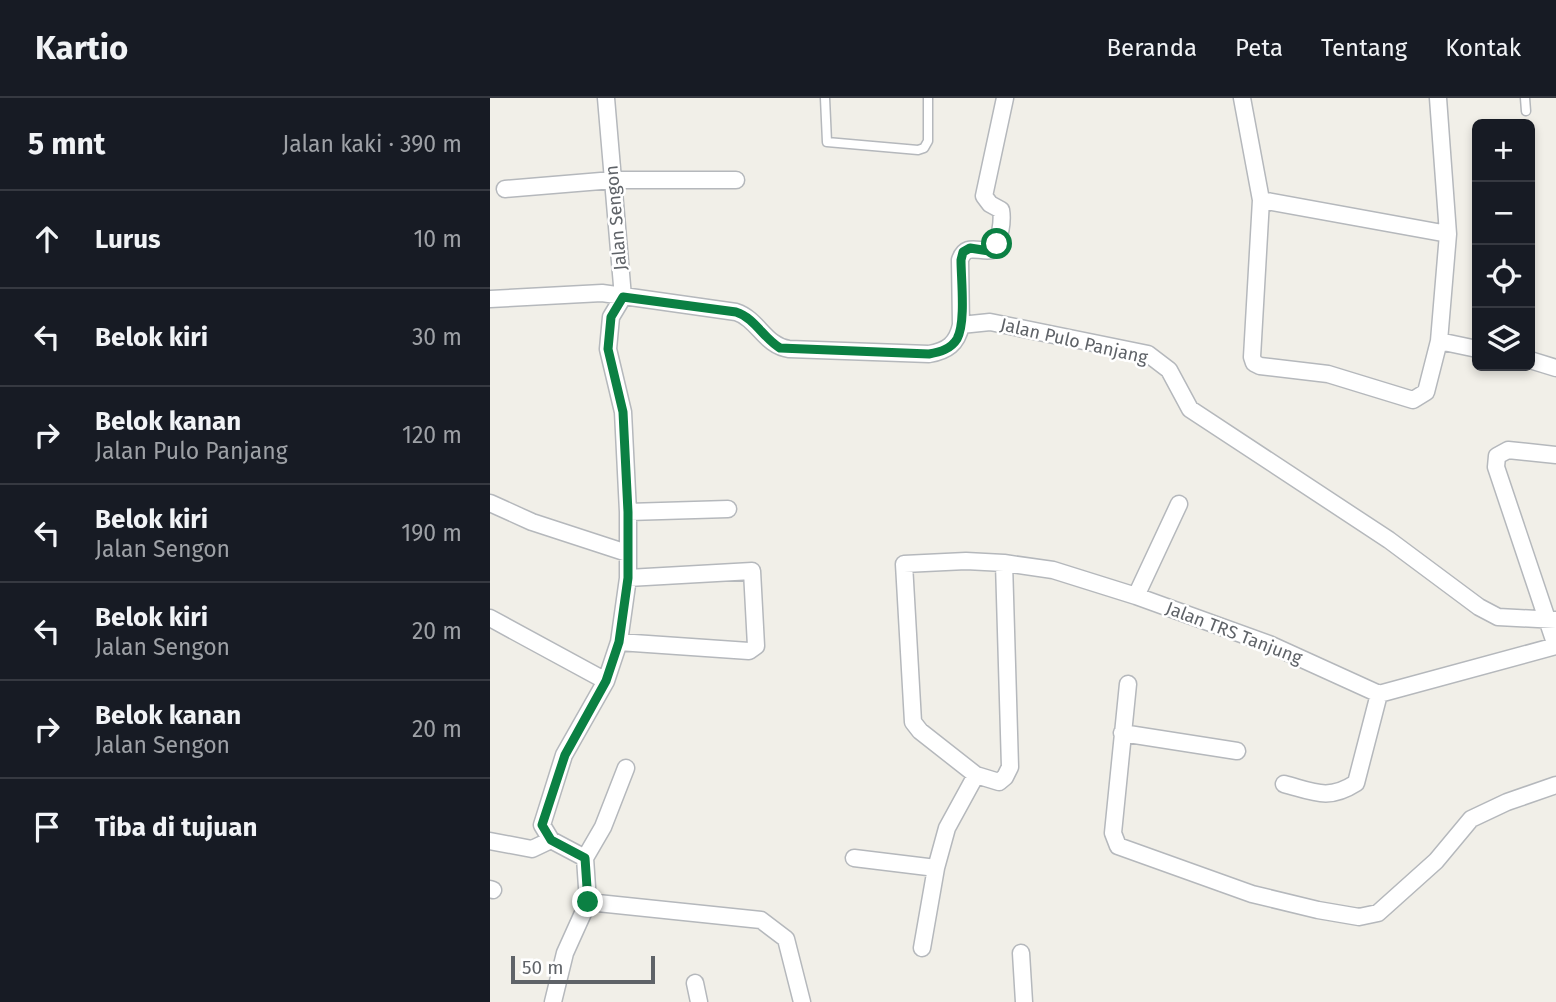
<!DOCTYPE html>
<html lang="id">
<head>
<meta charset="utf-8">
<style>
  :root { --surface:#171b24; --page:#242831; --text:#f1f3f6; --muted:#9ea1a6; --line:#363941 }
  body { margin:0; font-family:"Fira Sans",sans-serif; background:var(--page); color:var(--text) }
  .controls { position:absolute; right:21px; top:21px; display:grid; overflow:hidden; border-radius:10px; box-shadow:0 4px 10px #0003 }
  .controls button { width:63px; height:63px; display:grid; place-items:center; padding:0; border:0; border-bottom:2px solid var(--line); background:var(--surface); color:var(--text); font:35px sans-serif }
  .scale { position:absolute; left:21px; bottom:18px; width:144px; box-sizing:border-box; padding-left:7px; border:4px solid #5f6368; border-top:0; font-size:19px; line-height:24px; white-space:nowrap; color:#5f6368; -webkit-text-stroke:5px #fff; paint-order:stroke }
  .stop { position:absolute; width:21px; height:21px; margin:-16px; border:5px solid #0b8043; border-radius:50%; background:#fff }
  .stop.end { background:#0b8043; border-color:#fff; box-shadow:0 2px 7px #0008 }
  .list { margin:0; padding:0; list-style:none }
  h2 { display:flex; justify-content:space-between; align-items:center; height:91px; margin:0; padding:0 28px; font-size:30px }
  h2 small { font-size:23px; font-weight:400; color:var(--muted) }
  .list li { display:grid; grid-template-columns:46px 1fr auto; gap:21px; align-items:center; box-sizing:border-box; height:98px; padding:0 28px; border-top:2px solid var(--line) }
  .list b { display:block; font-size:26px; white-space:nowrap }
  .list p { margin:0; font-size:23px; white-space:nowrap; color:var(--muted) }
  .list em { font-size:23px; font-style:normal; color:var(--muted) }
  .icon { flex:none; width:38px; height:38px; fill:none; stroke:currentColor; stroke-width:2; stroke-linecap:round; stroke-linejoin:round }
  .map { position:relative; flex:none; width:1066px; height:904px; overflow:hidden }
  header { display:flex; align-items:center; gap:42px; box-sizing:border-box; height:98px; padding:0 35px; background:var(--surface); border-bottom:2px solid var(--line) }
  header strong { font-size:33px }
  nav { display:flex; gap:38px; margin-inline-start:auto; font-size:24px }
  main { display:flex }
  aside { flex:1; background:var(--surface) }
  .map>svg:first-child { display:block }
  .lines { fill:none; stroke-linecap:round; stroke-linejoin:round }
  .lane-casing { stroke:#b5b8bc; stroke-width:11 }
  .street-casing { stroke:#b5b8bc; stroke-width:19 }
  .lane { stroke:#fff; stroke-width:8 }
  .street { stroke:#fff; stroke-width:16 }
  .route { stroke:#0b8043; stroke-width:9 }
  .labels { text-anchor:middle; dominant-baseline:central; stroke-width:5; stroke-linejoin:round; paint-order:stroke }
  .street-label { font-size:18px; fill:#5f6368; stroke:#fff }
</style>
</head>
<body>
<header>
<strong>Kartio</strong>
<nav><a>Beranda</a><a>Peta</a><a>Tentang</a><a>Kontak</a></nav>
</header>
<main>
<aside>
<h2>5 mnt<small>Jalan kaki · 390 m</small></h2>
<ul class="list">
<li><svg class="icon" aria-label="ahead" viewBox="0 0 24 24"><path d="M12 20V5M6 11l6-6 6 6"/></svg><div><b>Lurus</b></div><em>10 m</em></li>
<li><svg class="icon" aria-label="left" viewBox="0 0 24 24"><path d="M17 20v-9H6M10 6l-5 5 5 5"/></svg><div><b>Belok kiri</b></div><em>30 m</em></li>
<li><svg class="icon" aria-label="right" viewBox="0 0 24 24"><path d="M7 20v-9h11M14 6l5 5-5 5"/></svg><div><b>Belok kanan</b><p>Jalan Pulo Panjang</p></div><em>120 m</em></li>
<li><svg class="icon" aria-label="left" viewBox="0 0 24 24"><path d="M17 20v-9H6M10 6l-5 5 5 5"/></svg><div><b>Belok kiri</b><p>Jalan Sengon</p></div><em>190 m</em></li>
<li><svg class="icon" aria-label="left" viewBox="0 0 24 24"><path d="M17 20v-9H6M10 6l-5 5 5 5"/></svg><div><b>Belok kiri</b><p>Jalan Sengon</p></div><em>20 m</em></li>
<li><svg class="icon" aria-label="right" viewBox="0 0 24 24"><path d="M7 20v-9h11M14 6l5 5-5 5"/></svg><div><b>Belok kanan</b><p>Jalan Sengon</p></div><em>20 m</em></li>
<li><svg class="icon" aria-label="arrive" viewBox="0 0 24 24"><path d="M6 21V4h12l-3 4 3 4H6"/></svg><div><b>Tiba di tujuan</b></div></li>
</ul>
</aside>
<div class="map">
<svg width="1066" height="904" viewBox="0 0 1066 904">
  <rect width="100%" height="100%" fill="#f1efe8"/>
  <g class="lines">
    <g class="lane-casing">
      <path id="lane" d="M 335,0 L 337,44 L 428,52 L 434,50 L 438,43 L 438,0
        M 1035,0 L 1036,13"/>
    </g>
    <g class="street-casing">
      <path id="street" d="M 752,0 L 771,102 L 762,259 L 764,265 L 770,268 L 838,276 L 923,302 L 936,294 L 949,243 L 958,136 L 948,0
        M 15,91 L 123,82 L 246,82
        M 771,102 L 958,136
        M 0,201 L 112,195 L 246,214 C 268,221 275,248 299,251 L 439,256 C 457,253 467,246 471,227 L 500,224 L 658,256 L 679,272 L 700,311 L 899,442 L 989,509 L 1008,519 L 1066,522
        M 471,227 L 470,162 C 476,144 489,155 503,152 C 510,142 513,123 511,112 L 500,106 L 494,98 L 515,0
        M 949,243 L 987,251
        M 1040,262 L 1066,270
        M 1066,357 L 1018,352 L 1007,358 L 1006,369 L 1066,548
        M 0,405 L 42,424 L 137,455
        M 138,414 L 238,411
        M 514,465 L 520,669 L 515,679 L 509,684 L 486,677 L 430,633 L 423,624 L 414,466 L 476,463 L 514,465 L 563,472 L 646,498 L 779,546 L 889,596 L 1066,548
        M 646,498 L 689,406
        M 0,520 L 116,583
        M 129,544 L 259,553 L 266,548 L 262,473 L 138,480
        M 638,586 L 623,735 L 628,748 L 762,796 L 828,812 L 869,819 L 888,815 L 946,763 L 981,721 L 1017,704 L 1066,687
        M 632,635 L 747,653
        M 794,686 C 824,694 838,703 866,685 L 889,596
        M 0,743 L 42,751 L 61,742
        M 95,760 L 113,729 L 136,670
        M 364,760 L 446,770
        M 0,791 L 3,792
        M 98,804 L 271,822 L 296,841 L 312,904
        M 432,850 L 446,770 L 457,730 L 486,677
        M 531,855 L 534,904
        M 205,885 L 209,904
        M 63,904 L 75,855 L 98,804 L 95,760 L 61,742 L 52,727 L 74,657 L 116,583 L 129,544 L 138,480 L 138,414 L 133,314 L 118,251 L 121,219 L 133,199 L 116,0"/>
    </g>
    <use href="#lane" class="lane"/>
    <use href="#street" class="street"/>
  </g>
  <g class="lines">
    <path class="route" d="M 98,804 L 95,760 L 61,742 L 52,727 L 75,657 L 116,583 L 129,544 L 138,480 L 138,414 L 133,314 L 118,251 L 121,219 L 133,199 L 246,214 C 265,220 273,240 290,250 L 439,256 C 450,254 461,251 467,241 C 476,225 471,181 471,162 L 473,154 L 480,150 L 499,153 L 507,146"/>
  </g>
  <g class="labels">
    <g class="street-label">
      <text transform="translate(126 120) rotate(-95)">Jalan Sengon</text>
      <text transform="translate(584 243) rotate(13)">Jalan Pulo Panjang</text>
      <text transform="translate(744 535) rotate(21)">Jalan TRS Tanjung</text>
    </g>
  </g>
</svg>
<div class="controls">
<button>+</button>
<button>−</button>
<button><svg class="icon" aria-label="locate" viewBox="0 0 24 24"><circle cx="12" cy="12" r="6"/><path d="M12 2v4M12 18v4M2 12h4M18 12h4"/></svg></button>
<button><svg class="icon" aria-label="layers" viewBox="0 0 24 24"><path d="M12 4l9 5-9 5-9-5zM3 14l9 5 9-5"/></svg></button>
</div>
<div class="scale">50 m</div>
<div class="stop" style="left:507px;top:146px"></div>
<div class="stop end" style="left:98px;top:804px"></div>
</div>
</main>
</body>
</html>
